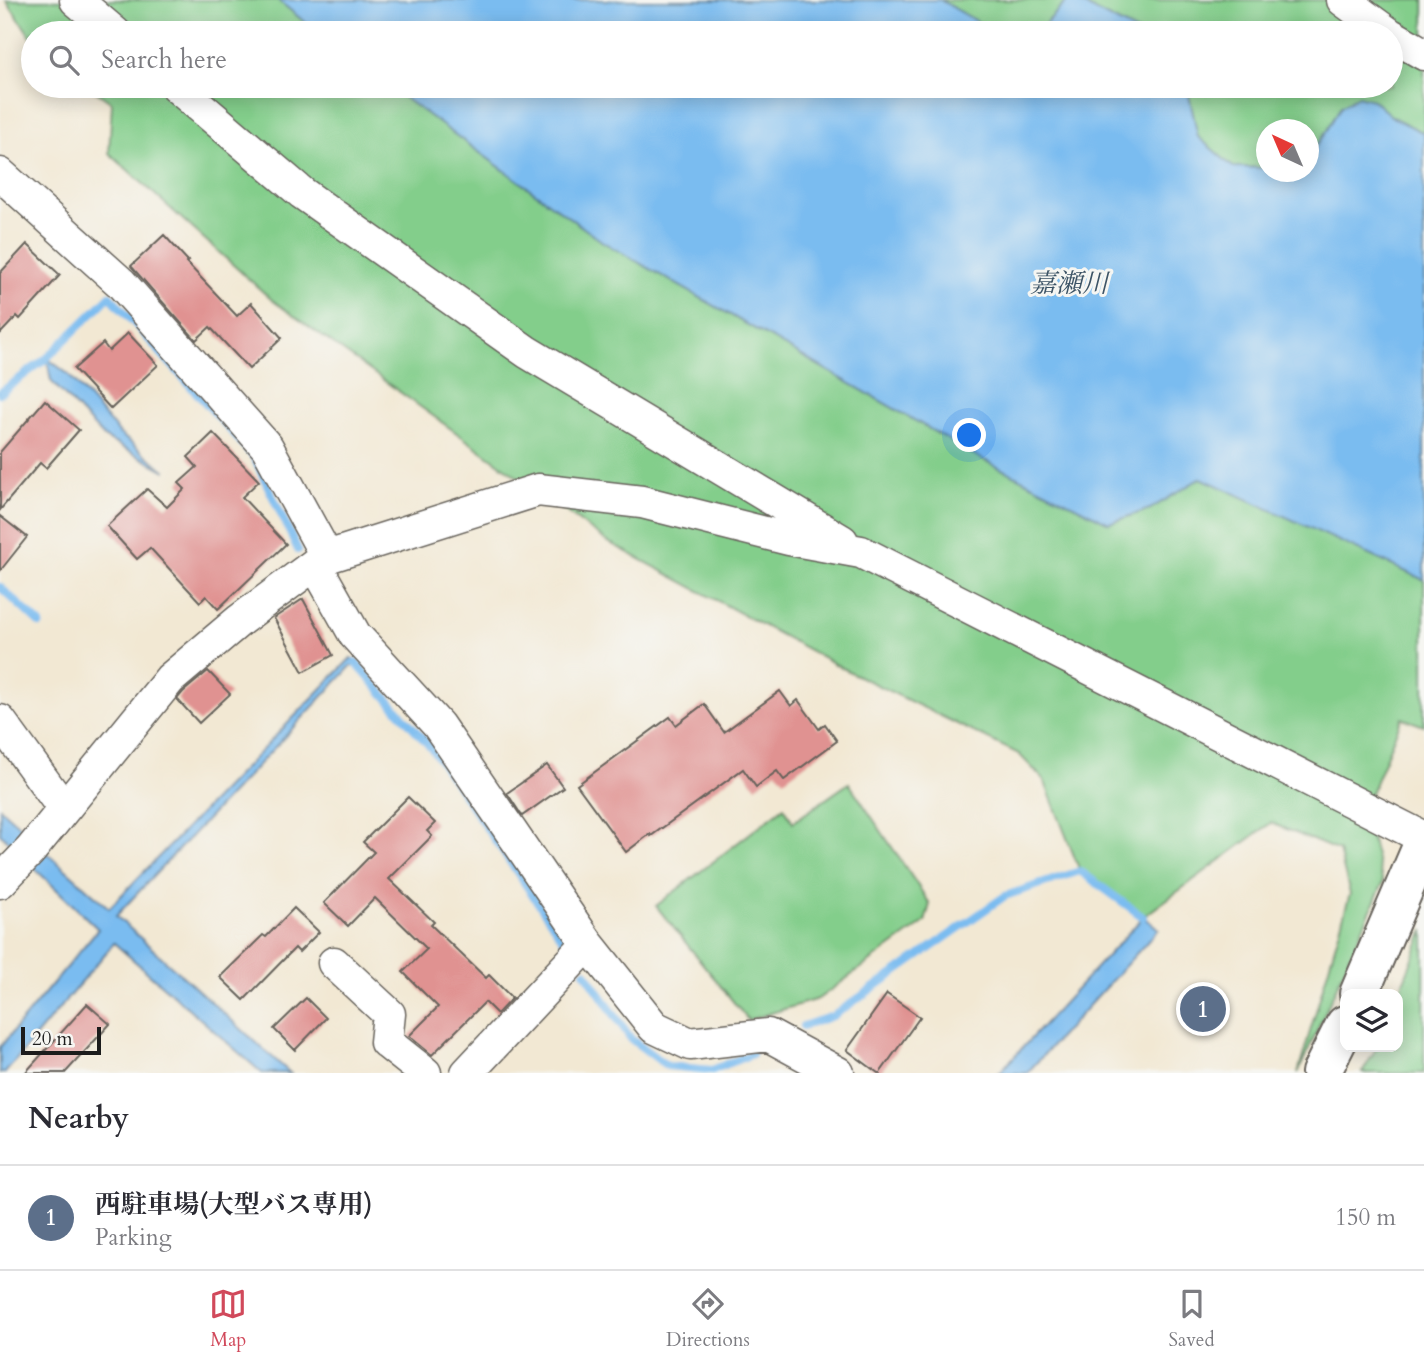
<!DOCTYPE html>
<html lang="en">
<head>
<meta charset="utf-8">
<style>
  :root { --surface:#fff; --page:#f7f7f7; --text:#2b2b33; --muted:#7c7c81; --line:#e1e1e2; --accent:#d1495b }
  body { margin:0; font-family:Cardo,"Noto Serif JP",serif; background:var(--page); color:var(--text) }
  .controls { position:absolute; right:21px; bottom:21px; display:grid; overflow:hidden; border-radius:14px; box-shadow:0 4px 18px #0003 }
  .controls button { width:63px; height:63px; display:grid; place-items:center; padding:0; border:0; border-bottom:2px solid var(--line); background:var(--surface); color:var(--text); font:35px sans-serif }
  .compass { position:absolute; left:1256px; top:119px; width:63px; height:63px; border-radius:50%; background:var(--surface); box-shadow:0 4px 18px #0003; rotate:316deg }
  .scale { position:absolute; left:21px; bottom:18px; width:80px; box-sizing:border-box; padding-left:7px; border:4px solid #1c1c1c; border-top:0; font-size:19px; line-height:24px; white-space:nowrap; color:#1c1c1c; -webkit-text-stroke:5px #f6f6f2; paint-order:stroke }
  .you { position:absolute; left:970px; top:436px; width:24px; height:24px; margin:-18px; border:5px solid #fff; border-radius:50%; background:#1a73e8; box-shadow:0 0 0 10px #1a73e833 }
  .badge { display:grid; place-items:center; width:46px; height:46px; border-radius:50%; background:var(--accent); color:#fff; font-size:23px; font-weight:700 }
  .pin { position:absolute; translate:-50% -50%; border:4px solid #fff; box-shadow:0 2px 7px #0006 }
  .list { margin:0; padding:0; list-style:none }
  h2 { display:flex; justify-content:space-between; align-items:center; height:91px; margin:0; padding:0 28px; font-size:30px }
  h2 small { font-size:23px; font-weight:400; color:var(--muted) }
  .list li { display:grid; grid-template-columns:46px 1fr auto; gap:21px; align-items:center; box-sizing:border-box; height:105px; padding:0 28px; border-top:2px solid var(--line) }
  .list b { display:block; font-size:26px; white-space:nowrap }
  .list p { margin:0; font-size:23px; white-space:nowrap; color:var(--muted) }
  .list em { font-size:23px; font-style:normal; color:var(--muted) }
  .icon { flex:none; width:38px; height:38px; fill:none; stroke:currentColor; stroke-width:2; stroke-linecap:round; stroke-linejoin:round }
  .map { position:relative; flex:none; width:1424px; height:1073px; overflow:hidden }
  .search { position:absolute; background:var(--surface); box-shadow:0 4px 18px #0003; left:21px; right:21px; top:21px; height:77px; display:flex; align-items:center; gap:18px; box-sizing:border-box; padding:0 24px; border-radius:38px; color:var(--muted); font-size:26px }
  .sheet { height:196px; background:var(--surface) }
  nav { display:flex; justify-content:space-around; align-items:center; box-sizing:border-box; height:98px; border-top:2px solid var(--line); background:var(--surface); font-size:19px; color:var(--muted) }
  nav a { display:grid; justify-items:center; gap:4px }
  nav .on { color:var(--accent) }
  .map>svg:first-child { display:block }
  .green { fill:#83ce8b; stroke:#507554; stroke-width:2 }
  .water { fill:#7abcf0; stroke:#4b6c86; stroke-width:2 }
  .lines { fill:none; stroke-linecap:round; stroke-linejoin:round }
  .stream { stroke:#7abcf0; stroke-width:8 }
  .building { fill:#e09291 }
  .minor-casing { stroke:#67635c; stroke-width:35 }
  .tertiary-casing { stroke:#67635c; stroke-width:42 }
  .minor { stroke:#fff; stroke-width:32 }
  .tertiary { stroke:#fff; stroke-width:38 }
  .labels { text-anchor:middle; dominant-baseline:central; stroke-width:6; stroke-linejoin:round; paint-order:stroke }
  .water-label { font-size:26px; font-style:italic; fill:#3d5466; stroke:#f6f6f2 }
</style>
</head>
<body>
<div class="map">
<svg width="1424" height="1073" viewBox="0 0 1424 1073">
  <rect width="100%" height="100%" fill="#f6f6f2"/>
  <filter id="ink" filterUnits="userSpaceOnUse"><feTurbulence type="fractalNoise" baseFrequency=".0143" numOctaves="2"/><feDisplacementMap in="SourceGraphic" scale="14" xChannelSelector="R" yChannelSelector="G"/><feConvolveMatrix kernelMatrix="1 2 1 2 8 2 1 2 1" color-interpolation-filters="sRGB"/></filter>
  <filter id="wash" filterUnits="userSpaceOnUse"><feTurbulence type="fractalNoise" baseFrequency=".00686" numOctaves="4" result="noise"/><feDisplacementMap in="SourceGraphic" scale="28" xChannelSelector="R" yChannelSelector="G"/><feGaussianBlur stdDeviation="1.57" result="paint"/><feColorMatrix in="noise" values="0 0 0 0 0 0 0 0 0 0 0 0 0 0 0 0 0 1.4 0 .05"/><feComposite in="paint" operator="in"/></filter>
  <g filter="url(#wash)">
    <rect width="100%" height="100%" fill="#f2e8d3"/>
    <path class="green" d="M 6,0 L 278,0 L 318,33 L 33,33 L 33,40 Z
      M 940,0 L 1068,0 L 1037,33 L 997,33 Z
      M 1074,0 L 1424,0 L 1424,133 L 1392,117 L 1373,100 L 1341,106 C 1332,122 1323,143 1309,155 L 1308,130 L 1266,130 L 1266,168 L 1233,167 L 1198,137 L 1187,86 L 1391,86 L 1391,33 L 1139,33 Z
      M 88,86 L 388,86 L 603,242 L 984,460 L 1109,523 L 1150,509 L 1201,477 L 1424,580 L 1424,726 L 1402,718 L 1364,810 L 1383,883 L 1298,1073 L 1350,894 L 1339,851 L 1271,823 L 1143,917 L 1080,871 L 1044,780 L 1019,754 L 850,672 L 608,542 L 272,300 L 109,153 L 112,103 Z
      M 849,783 L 930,904 L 925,922 L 818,999 L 748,1020 L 656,906 L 784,807 L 793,822 Z
      M 1424,930 L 1424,1073 L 1362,1073 L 1377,1047 L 1398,1047 L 1398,996 Z"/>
    <path class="water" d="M 278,0 L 940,0 L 997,33 L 318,33 Z
      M 1068,0 L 1074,0 L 1139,33 L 1037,33 Z
      M 388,86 L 1187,86 L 1198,137 L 1233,167 L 1266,168 L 1266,172 L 1308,172 L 1309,155 L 1312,152 L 1327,130 L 1341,106 L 1358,96 L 1373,100 L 1392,117 L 1424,133 L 1424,580 L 1201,478 L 1150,509 L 1109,523 L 984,460 L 603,242 Z
      M 47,358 L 68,374 L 120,434 L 166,471 L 105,438 L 51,381 Z
      M 351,658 L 355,662 L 116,916 L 290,1073 L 262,1073 L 114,943 L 5,1073 L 0,1073 L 0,1047 L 98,929 L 31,865 L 45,851 L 109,908 Z
      M 0,808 L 28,833 L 14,847 L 0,833 Z
      M 1143,917 L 1159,929 L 1027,1073 L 999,1073 Z"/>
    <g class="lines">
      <path class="stream" d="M 0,393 L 47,358 L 110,296 L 254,457 L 298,550
        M 0,587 L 40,624
        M 355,662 L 433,750 L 567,945
        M 585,972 L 631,1039 L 667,1066 L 712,1070 L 752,1054
        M 803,1026 L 833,1016 L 1005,896 L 1080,871 L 1143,917"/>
    </g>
    <g id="blocks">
      <path class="building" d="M 164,235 L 188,261 L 186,262 L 237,316 L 251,303 L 282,338 L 249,369 L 210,327 L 196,340 L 131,266 Z
        M 27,244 L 60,275 L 20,319 L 17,316 L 0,334 L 0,273 Z
        M 128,333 L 158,365 L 111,409 L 74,369 L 103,343 L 109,351 Z
        M 45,400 L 79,430 L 46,468 L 40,463 L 0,510 L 0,452 Z
        M 213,433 L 259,481 L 242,497 L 286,544 L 218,609 L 206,596 L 200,602 L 150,548 L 137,559 L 107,526 L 147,489 L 167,507 L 185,489 L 179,483 L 197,467 L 188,457 Z
        M 0,516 L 27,537 L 0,571 Z
        M 303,599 L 333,655 L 303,672 L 274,618 Z
        M 208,671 L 230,694 L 199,723 L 177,699 L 183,692 Z
        M 780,691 L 791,706 L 798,700 L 819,729 L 825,724 L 837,741 L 784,780 L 777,771 L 756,787 L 743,769 L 651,836 L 650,834 L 626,852 L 577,785 L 670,717 L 676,725 L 704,704 L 724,732 Z
        M 547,765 L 563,787 L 522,816 L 507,793 Z
        M 408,797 L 435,823 L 427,831 L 432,836 L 389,879 L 434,922 L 431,925 L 486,978 L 489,975 L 512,998 L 497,1014 L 485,1002 L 432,1055 L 409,1036 L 438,1007 L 403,972 L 427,949 L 375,898 L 348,926 L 324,903 L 374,852 L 363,842 Z
        M 294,908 L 319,932 L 299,952 L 295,948 L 244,1000 L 220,977 L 263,935 L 266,937 Z
        M 887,994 L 920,1017 L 880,1073 L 878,1073 L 847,1050 Z
        M 306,998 L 326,1018 L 295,1050 L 274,1029 Z
        M 87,1004 L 110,1024 L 65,1073 L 25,1073 Z"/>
    </g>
  </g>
  <g filter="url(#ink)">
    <use href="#blocks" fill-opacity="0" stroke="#67635c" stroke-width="2"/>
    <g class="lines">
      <g class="minor-casing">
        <path id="minor" d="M 76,0 L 115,33
          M 1343,0 L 1388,33
          M 1391,35 L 1424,54
          M 176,86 L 302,193 L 527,352 L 842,541
          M 0,174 L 121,283 L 267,447 L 327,557 L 315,564 L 240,620 L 170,679 L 30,851 L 0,882
          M 327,557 L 538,490 L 642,502 L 789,539 L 861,552 L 1424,838
          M 315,564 L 355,635 L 438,725 L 588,944 L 654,1027 L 690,1044 L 768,1035 L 838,1073
          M 0,721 L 64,809
          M 334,963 L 389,1014 L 386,1042 L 425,1073
          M 467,1073 L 588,944"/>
      </g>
      <g class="tertiary-casing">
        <path id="tertiary" d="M 1359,994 L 1424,842
          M 1321,1073 L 1345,1025"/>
      </g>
      <use href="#minor" class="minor"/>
      <use href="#tertiary" class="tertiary"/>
    </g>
  </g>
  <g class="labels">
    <g class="water-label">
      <text x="1069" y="283">嘉瀬川</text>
    </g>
  </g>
</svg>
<div class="controls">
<button><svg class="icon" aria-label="layers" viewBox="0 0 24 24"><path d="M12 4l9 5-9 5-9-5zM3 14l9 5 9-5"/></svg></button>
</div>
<svg class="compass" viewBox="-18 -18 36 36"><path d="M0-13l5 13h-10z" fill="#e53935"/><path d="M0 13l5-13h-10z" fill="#7c7c81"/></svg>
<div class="scale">20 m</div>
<div class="you"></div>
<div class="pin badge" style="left:1203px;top:1009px;background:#5c6f8a">1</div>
<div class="search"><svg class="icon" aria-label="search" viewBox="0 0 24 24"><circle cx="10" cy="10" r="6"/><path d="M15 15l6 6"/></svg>Search here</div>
</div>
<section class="sheet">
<h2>Nearby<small></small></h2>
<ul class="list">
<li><span class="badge" style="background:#5c6f8a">1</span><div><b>西駐車場(大型バス専用)</b><p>Parking</p></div><em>150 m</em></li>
</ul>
</section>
<nav>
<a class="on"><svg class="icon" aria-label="map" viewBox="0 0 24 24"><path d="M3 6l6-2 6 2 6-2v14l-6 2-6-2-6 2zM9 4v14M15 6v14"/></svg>Map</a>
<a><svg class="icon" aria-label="directions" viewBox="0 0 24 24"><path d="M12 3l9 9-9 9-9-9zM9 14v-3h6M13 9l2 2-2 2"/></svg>Directions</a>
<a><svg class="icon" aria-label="saved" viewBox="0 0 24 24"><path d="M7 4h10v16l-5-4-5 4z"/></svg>Saved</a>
</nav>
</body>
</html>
